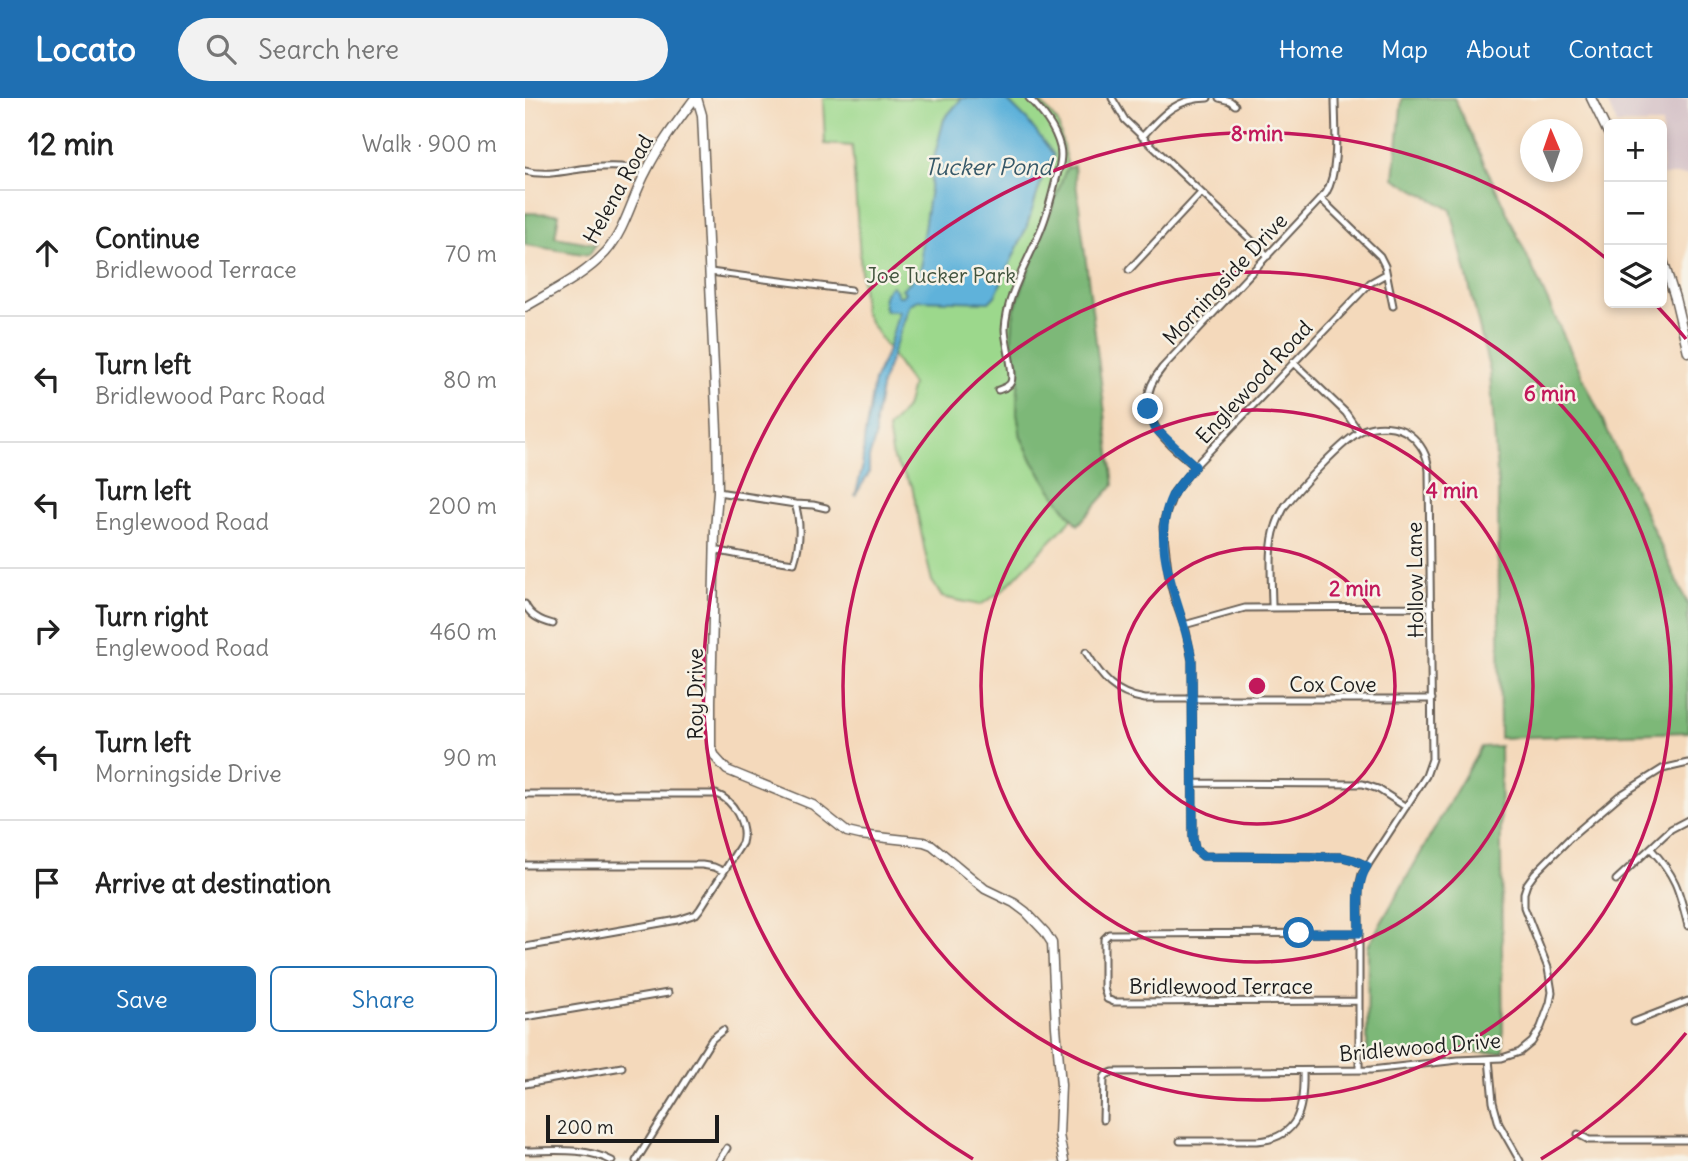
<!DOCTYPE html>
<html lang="en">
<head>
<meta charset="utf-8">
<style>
  :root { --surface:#fff; --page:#f2f2f2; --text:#222; --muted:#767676; --line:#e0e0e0; --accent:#1f6fb2 }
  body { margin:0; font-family:Delius,sans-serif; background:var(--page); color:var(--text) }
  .controls { position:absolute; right:21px; top:21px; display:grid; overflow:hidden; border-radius:10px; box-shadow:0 4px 10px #0003 }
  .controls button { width:63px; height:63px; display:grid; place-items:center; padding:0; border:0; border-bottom:2px solid var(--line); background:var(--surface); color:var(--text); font:35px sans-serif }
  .compass { position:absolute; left:995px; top:21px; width:63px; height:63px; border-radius:50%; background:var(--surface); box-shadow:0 4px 10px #0003; rotate:358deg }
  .scale { position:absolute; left:21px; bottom:18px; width:173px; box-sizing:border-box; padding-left:7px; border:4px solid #1c1c1c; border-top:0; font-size:19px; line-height:24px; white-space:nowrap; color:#1c1c1c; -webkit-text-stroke:5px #f7f3e8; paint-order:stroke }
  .stop { position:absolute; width:21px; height:21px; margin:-16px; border:5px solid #1f6fb2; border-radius:50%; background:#fff }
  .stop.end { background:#1f6fb2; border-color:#fff; box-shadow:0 2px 7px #0008 }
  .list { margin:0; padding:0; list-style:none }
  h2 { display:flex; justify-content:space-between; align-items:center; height:91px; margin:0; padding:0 28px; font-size:30px }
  h2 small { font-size:23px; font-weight:400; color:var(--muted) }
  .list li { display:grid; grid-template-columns:46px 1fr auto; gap:21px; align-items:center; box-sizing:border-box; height:126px; padding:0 28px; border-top:2px solid var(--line) }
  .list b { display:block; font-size:26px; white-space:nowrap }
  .list p { margin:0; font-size:23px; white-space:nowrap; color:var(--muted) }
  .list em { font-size:23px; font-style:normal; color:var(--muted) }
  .actions { display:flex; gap:14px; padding:21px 28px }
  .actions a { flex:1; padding:16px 0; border:2px solid var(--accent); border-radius:10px; text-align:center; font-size:24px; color:var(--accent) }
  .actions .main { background:var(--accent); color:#fff }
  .icon { flex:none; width:38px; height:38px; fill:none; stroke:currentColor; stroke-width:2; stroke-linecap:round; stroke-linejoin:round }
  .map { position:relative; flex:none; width:1163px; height:1063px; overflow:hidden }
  header { display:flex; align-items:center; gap:42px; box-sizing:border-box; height:98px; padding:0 35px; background:var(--accent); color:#fff }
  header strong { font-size:33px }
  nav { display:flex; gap:38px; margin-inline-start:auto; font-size:24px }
  .search { width:490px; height:63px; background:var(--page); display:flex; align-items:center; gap:18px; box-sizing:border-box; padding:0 24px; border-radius:38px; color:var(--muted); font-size:26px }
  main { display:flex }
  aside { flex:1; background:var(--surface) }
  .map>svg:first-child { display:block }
  .industrial { fill:#d2bec5 }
  .green { fill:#9cd88c; stroke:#5c7a54; stroke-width:2 }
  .forest { fill:#7db878; stroke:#4c6a4a; stroke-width:2 }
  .water { fill:#5eb2da; stroke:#3d677b; stroke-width:2 }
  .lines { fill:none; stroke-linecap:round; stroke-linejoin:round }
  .street-casing { stroke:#685e54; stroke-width:9 }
  .secondary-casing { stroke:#685e54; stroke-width:11 }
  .street { stroke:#fff; stroke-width:5 }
  .secondary { stroke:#fff; stroke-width:8 }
  .route { stroke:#1f6fb2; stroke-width:9 }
  .ring { fill:none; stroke:#c2185b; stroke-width:3.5 }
  .labels { text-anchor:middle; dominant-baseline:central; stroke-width:5; stroke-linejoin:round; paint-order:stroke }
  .street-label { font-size:21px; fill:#1c1c1c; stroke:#f7f3e8 }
  .park-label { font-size:21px; fill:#42543e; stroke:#f7f3e8 }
  .water-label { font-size:23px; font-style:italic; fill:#365868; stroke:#f7f3e8 }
  .centre { fill:#c2185b; stroke:#f7f3e8; stroke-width:3.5 }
  .ring-label { font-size:21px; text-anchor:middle; font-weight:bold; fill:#c2185b; stroke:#f7f3e8; stroke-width:5; stroke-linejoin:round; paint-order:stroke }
</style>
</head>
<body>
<header>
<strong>Locato</strong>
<div class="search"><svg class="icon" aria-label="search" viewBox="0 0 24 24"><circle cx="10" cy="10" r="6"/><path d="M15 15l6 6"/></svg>Search here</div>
<nav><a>Home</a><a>Map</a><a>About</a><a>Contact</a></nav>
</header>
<main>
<aside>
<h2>12 min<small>Walk · 900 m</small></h2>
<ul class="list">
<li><svg class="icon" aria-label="ahead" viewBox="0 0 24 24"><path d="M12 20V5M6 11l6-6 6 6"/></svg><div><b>Continue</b><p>Bridlewood Terrace</p></div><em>70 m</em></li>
<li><svg class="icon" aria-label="left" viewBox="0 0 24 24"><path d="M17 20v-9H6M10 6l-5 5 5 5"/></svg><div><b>Turn left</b><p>Bridlewood Parc Road</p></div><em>80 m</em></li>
<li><svg class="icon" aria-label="left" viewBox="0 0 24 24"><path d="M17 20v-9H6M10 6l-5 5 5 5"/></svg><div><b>Turn left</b><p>Englewood Road</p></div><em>200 m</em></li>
<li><svg class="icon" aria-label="right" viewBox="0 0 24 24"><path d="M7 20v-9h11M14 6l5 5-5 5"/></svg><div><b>Turn right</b><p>Englewood Road</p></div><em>460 m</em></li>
<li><svg class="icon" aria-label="left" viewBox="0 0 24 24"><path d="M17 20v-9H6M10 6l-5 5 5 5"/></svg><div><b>Turn left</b><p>Morningside Drive</p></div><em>90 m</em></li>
<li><svg class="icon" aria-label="arrive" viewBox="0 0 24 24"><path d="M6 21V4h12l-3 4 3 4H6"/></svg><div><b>Arrive at destination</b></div></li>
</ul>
<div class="actions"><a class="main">Save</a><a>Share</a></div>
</aside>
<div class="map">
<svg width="1163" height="1063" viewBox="0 0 1163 1063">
  <rect width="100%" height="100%" fill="#f7f3e8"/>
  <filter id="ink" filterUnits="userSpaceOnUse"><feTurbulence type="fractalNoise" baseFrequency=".0143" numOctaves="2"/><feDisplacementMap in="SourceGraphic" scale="14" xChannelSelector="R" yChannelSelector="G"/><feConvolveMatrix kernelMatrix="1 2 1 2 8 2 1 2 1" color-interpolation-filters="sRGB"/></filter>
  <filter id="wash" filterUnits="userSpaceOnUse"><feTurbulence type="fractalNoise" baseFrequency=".00686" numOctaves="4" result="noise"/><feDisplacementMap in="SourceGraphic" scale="28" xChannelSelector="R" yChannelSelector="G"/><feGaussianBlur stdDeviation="1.57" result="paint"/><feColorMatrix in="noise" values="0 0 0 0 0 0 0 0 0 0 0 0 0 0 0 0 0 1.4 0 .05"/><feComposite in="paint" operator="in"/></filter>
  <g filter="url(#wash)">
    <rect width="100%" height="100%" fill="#f4d9bb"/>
    <path class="industrial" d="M 1080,0 L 1163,0 L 1163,77 L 1137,77 L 1137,26 L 1092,26 Z"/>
    <path class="green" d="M 298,0 L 512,0 L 533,25 L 543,70 L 507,163 L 486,248 L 494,268 L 492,315 L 496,339 L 508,364 L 547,421 L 476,494 L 455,507 L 417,499 L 407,483 L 400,454 L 387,388 L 368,361 L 363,331 L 381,310 L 387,287 L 339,215 L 327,48 L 300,46 Z"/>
    <path class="forest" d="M 877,0 L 929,0 L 1163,507 L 1163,634 L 975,640 L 973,390 L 965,274 L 926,112 L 869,80 Z
      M 549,68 L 589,387 L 553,427 L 528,395 L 508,364 L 496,339 L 492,315 L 494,268 L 486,248 L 489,212 L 541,71 Z
      M 0,115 L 34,116 L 30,139 L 71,146 L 64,157 L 0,147 Z
      M 975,648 L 978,954 L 842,957 L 843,848 L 956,649 Z"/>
    <path class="water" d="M 437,0 L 480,0 L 502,22 L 529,57 L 519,75 L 501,131 L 470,198 L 464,204 L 393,202 L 385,206 L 357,285 L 350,323 L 350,340 L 344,360 L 344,375 L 330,398 L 337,371 L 339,343 L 349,283 L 363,252 L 374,213 L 361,213 C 357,203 357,194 367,188 L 371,192 L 373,198 L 377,198 L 380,194 L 377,191 L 379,189 C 395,175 399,173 396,151 L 410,56 L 419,21 Z"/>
  </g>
  <g filter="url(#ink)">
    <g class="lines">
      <g class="street-casing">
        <path id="street" d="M 587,0 L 600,22 L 743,158
          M 694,0 L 705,3 L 710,7
          M 617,39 C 638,16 650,1 683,0
          M 0,73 C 19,78 36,74 55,71 C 77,68 99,67 121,73
          M 796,101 L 855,158 L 860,168 L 868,208
          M 604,172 L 676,95
          M 185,174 L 326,192
          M 768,264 L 821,315 L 834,334
          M 473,292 C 479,290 484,289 486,284 C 490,274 480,245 480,231 C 482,194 503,165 516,131 C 522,117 526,101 530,85 C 533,73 538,61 535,49 C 530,29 517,14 504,0
          M 670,368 C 637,341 602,312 637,270 L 801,95 C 815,71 810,28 810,0
          M 270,406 L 288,407 L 301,410
          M 189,452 L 220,458 L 269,465 C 275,446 276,425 270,406 L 193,394
          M 0,506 C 5,518 16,523 28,526
          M 747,509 C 747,486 743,449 751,428 C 753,421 757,414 760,408 C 774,390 819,341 838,332 C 852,326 872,327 884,336 C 897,346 903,358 904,373 L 907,661 L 901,678 L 837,776 L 834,790 L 834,972
          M 659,527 L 720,510 L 906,509
          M 561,554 C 577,580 589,596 620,601 L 907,601
          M 668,685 L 838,686 L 853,691 L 881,709
          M 0,696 L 191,696 C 209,702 222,727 217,745 L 175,811 L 171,816 L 153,822 L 0,849
          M 1126,751 C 1151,778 1154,792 1163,828
          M 0,767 L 177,767 L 189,769 L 198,773
          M 842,768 L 829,762 L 817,759 L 678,758 L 670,751 L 668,740 L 667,562 L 661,533 L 649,499 L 644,480 L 638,429 L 640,419 L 649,394 L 670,368 L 845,185 L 861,176
          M 1091,782 L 1146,731 L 1163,722
          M 833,835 L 584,836 L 579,841 L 579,890 L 582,901 L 589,904 L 834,903
          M 0,919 L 143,895
          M 1109,924 L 1163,903
          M 964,961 L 968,1004 L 974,1026 L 995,1063
          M 0,986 L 97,969
          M 578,1022 L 579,980 L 581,977 L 588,974 L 846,972 L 933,962 L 977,960 L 995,954 L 1007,944 L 1016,929 L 1025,905 L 1027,894 L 1023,870 L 999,809 L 999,795 L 1002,786 L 1010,775 L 1045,740 L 1094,698 L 1137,671 L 1163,665
          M 1053,1036 L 1064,1042 L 1163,1042
          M 655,1043 L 732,1043 C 775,1040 779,1009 778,973
          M 0,1053 C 29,1053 60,1049 87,1063
          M 111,1063 L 187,941 L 198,932
          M 194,1063 L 202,1050"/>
      </g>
      <g class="secondary-casing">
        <path id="secondary" d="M 172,0 L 177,17 L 192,333 L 193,394 L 190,432 L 186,604 L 186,650 L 191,660 L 202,672 L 288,707 L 322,734 L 335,737 L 399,744 L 407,747 L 460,791 L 489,805 L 501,814 L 520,834 L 527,845 L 531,929 L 536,987 L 534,1037 L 539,1063
          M 1066,0 L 1084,37
          M 1137,159 L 1150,200 L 1163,254
          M 0,209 C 27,193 59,178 81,154 C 101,131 107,99 122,72 C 135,46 153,23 170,0"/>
      </g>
      <use href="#street" class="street"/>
      <use href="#secondary" class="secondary"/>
    </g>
  </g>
  <g class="lines" filter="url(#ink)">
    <path class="route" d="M 623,311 L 630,330 L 670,368 C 663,377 653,387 647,398 C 622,450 659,509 667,562 L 668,740 L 670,751 L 678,758 L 817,759 L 829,762 L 842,768 C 830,787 834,813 834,835 L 774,835"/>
  </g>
  <g class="ring">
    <circle cx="732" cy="588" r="138"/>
    <circle cx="732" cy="588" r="276"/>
    <circle cx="732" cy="588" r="414"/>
    <path d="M1161 935A552 552 0 0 1 1016 1061M448 1061A552 552 0 1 1 1083 162M1132 208A552 552 0 0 1 1161 241"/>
  </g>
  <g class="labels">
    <g class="street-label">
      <text transform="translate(93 91) rotate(-61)">Helena Road</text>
      <text transform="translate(700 181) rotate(-47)">Morningside Drive</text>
      <text transform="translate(729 284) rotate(-47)">Englewood Road</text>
      <text transform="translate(890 482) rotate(-91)">Hollow Lane</text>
      <text x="808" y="586">Cox Cove</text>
      <text transform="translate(170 596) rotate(-90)">Roy Drive</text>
      <text x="696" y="888">Bridlewood Terrace</text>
      <text transform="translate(895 949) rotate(-5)">Bridlewood Drive</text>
    </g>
    <g class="park-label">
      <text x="416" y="177">Joe Tucker Park</text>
    </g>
    <g class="water-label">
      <text x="463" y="68">Tucker Pond</text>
    </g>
  </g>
  <circle cx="732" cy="588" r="10" class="centre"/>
  <g class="ring-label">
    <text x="732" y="43">8 min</text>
    <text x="1025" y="303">6 min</text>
    <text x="927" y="400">4 min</text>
    <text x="830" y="498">2 min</text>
  </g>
</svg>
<div class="controls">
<button>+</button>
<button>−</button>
<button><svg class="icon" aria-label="layers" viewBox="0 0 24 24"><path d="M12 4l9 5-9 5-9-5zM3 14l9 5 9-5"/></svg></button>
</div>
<svg class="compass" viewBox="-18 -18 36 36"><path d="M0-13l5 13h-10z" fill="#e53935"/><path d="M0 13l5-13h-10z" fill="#767676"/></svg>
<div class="scale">200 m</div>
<div class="stop" style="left:774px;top:835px"></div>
<div class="stop end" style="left:623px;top:311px"></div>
</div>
</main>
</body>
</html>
